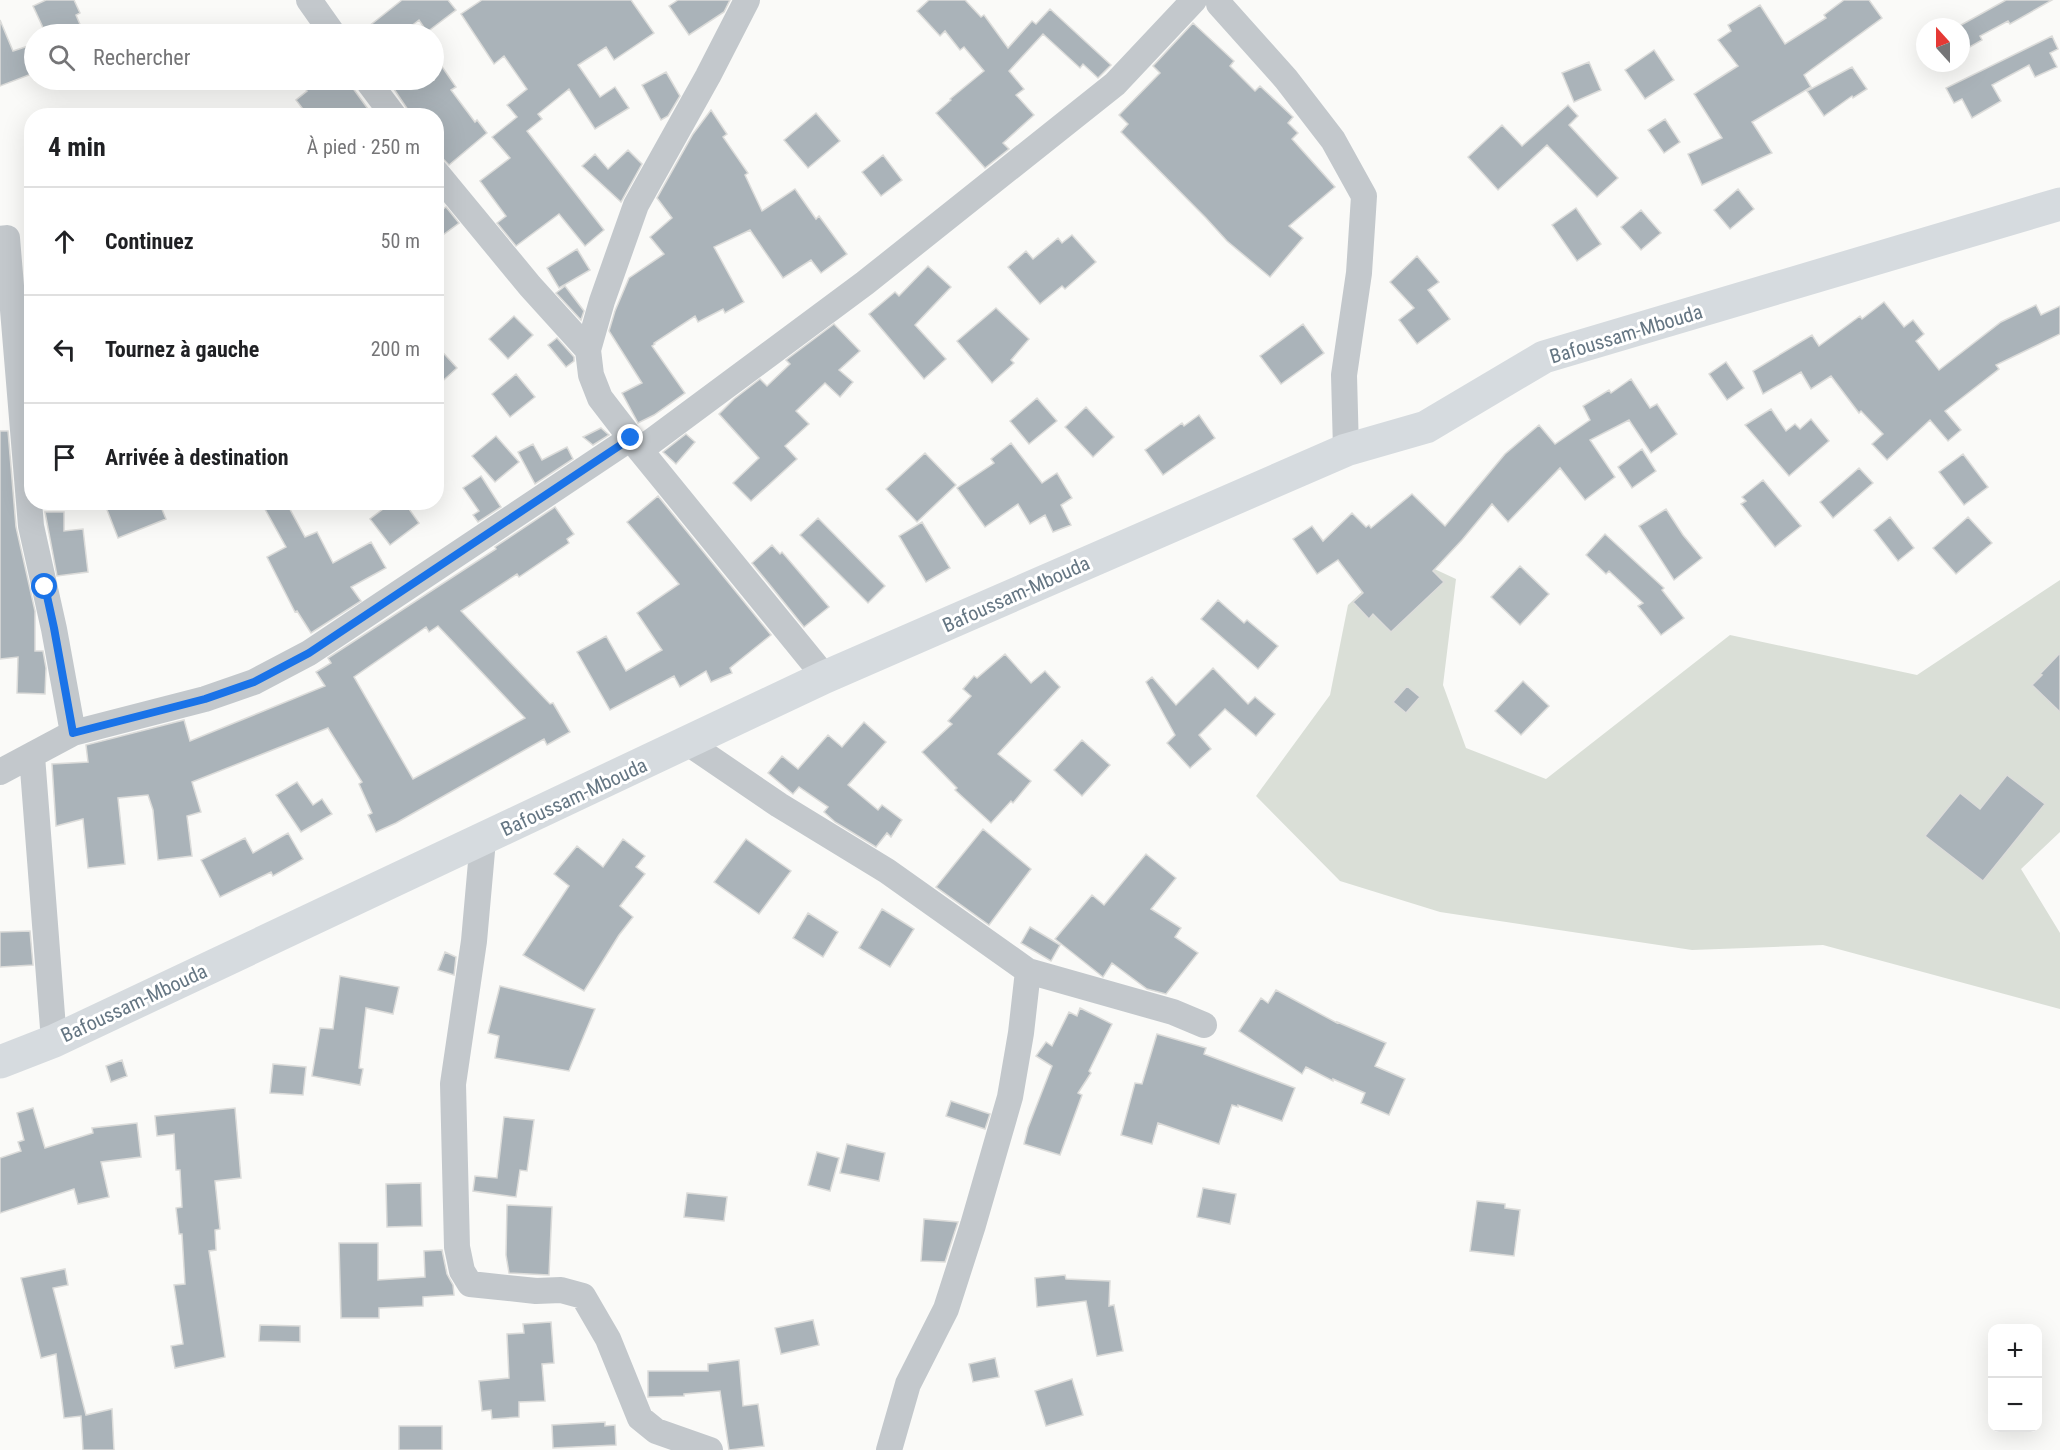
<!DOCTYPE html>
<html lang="fr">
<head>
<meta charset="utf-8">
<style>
  :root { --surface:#fff; --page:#f2f2f2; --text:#202124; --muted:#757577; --line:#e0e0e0 }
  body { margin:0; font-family:"Roboto Condensed",sans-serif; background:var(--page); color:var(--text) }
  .controls { position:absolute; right:18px; bottom:18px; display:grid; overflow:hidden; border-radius:12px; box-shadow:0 6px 24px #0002 }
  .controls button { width:54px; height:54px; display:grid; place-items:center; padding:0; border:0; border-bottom:2px solid var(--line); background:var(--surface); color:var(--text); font:30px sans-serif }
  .compass { position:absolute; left:1916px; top:18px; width:54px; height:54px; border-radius:50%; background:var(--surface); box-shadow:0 6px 24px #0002; rotate:339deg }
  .stop { position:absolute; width:18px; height:18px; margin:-14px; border:4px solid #1a73e8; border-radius:50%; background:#fff }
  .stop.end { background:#1a73e8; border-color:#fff; box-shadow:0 2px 6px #0008 }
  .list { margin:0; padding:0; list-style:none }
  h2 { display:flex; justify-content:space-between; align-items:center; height:78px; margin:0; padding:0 24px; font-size:26px }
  h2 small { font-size:20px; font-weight:400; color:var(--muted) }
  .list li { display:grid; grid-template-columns:39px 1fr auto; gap:18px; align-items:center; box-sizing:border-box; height:108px; padding:0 24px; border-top:2px solid var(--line) }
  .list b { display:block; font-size:22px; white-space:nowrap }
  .list em { font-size:20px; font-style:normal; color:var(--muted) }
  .icon { flex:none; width:33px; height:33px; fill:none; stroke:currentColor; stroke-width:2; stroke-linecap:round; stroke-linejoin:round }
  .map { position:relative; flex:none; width:2060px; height:1450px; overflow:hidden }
  .search { position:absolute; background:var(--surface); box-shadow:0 6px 24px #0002; left:24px; top:24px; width:420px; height:66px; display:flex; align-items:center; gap:15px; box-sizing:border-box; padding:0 21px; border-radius:33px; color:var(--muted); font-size:22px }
  .panel { position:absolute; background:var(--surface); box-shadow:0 6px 24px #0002; left:24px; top:108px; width:420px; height:402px; border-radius:24px }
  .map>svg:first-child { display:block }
  .green { fill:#dadfd7 }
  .building { fill:#aab3b9; stroke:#dcdcda; stroke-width:1.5; fill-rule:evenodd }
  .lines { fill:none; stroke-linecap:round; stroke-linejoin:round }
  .minor { stroke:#c3c8cc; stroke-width:26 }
  .highway { stroke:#d6dbdf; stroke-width:33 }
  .route { stroke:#1a73e8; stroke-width:8 }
  .labels { text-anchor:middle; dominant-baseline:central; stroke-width:6; stroke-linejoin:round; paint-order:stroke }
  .street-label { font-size:20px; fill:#657683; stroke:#fff }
</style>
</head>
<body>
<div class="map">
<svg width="2060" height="1450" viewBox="0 0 2060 1450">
  <rect width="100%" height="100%" fill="#fafaf8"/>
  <path class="green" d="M 1402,554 L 1456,579 L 1443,685 L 1466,748 L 1546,779 L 1730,635 L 1917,675 L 2060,580 L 2060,832 L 2021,869 L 2060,933 L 2060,1009 L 1823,945 L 1692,950 L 1440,912 L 1340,881 L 1256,796 L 1330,695 L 1348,605 Z"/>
  <path class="building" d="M 46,0 L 74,0 L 80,13 L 76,15 L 82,29 L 70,34 L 46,34 L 33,6 Z
    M 402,0 L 448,0 L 456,10 L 427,32 L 419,20 L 401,34 L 359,34 Z
    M 482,0 L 631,0 L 654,33 L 614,60 L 606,47 L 578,65 L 600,97 L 615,87 L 629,108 L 595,129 L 569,89 L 538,114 L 542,119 L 527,131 L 604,230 L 585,246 L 559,214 L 516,246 L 497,223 L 506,216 L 480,181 L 510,158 L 492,137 L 517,117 L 507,105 L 527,89 L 504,56 L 494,64 L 461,14 Z
    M 678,0 L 730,0 L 724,12 L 689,35 L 669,6 Z
    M 929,0 L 965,0 L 981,17 L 984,15 L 1008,48 L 1032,21 L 1036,24 L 1050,9 L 1111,65 L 1098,78 L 1083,64 L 1080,68 L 1043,34 L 1009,71 L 1024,89 L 1016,95 L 1034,115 L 1003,143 L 1009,149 L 985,168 L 936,113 L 951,100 L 950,99 L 984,71 L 964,47 L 960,50 L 945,31 L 940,36 L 917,11 Z
    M 1844,0 L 1869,0 L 1882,18 L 1804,75 L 1811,87 L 1752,122 L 1772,153 L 1702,185 L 1688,154 L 1722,138 L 1694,94 L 1738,66 L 1718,40 L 1731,31 L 1728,25 L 1760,5 L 1785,44 L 1826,18 L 1824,15 Z
    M 2006,0 L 2052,0 L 2010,24 L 2008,21 L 1980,36 L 1982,40 L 1961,52 L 1961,25 Z
    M 0,20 L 13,51 L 34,44 L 34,73 L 0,86 Z
    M 1193,23 L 1234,61 L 1230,66 L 1255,91 L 1260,86 L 1293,117 L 1288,123 L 1298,133 L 1292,139 L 1335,187 L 1289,226 L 1303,238 L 1270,277 L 1227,241 L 1206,218 L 1121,132 L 1128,124 L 1119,115 L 1160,73 L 1153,66 Z
    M 2052,36 L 2058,49 L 2050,53 L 2057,67 L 2035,77 L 2029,65 L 1992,85 L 2001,101 L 1972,118 L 1962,99 L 1954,103 L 1946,88 Z
    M 1654,50 L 1674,80 L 1645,99 L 1625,70 Z
    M 434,55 L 456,87 L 451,90 L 475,122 L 477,120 L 487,133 L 449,165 L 442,158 L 436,157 L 436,116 L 412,116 L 388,80 L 434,80 Z
    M 1589,62 L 1601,90 L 1574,102 L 1562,73 Z
    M 1852,67 L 1867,89 L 1853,98 L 1852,96 L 1824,116 L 1807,91 Z
    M 666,72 L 680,96 L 668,116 L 661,120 L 642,85 Z
    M 299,80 L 347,80 L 373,116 L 308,116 L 296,100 L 307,91 Z
    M 1568,105 L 1578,116 L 1569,125 L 1618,178 L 1597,197 L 1547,145 L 1498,190 L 1468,157 L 1502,125 L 1522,146 Z
    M 711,110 L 727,134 L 723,137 L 748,173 L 745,175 L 762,211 L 795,189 L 816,219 L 819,216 L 847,254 L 821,273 L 811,260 L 783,278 L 750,230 L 714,247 L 744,302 L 725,313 L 723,309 L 698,322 L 695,316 L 654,343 L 655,344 L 652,346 L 685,393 L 654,415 L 638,423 L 622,393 L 642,383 L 609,331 L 615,311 L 629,278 L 664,254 L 650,237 L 672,218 L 657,198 L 693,134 Z
    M 816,113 L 840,141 L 808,168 L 784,140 Z
    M 1665,119 L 1680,142 L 1664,153 L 1648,130 Z
    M 628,150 L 642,164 L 621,202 L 582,166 L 595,154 L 608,169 Z
    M 883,155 L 902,180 L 881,196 L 862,172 Z
    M 1738,189 L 1754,209 L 1730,229 L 1714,210 Z
    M 446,207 L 459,223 L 436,240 L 436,214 Z
    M 1576,208 L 1601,244 L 1577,261 L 1552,225 Z
    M 1641,210 L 1661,233 L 1641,250 L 1621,227 Z
    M 1072,235 L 1096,262 L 1065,289 L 1062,286 L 1040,304 L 1008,267 L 1026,251 L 1033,259 L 1058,238 L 1062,243 Z
    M 577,249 L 590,270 L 559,288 L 547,268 Z
    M 1417,256 L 1439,282 L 1428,290 L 1450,319 L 1417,344 L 1399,320 L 1414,308 L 1390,282 Z
    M 928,266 L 951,287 L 915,325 L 946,359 L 924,379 L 869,314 L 895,292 L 899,296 Z
    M 565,286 L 584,311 L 581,320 L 556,293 Z
    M 1884,302 L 1904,327 L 1913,320 L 1924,334 L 1916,341 L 1939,370 L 2001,322 L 2036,305 L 2041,315 L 2060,306 L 2060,334 L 1996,365 L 1999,369 L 1945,411 L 1961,430 L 1948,441 L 1930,420 L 1887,460 L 1872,444 L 1883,434 L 1861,411 L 1859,413 L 1831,376 L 1811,389 L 1801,372 L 1763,394 L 1753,371 L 1812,335 L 1819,346 L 1860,316 L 1862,319 Z
    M 996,308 L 1029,339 L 1011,360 L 1014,363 L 992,383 L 957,341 Z
    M 514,316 L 533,335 L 508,359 L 489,339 Z
    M 834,324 L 860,351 L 839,370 L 853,382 L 840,397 L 825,383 L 796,411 L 809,424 L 785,446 L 797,459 L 751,501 L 733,483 L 759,458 L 719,414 L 734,399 L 760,379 L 767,386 L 790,364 L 786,360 Z
    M 1303,324 L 1324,353 L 1281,384 L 1260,356 Z
    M 557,338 L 574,357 L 574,361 L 566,367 L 548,345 Z
    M 436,345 L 457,368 L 436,387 Z
    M 1726,362 L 1744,388 L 1727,400 L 1709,374 Z
    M 516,374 L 535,397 L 510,417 L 492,394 Z
    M 1631,379 L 1650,408 L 1657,404 L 1677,434 L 1651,453 L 1629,420 L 1590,440 L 1615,477 L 1585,500 L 1560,468 L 1508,522 L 1492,504 L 1462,540 L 1433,571 L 1444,582 L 1391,632 L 1373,614 L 1369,619 L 1353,602 L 1363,593 L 1338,560 L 1317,574 L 1293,539 L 1312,526 L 1323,541 L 1352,513 L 1366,527 L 1369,525 L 1371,528 L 1412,494 L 1445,526 L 1505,454 L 1539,425 L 1555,444 L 1590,420 L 1583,406 L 1609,390 L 1611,393 Z
    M 1037,398 L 1057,421 L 1029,444 L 1010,421 Z
    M 1086,407 L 1114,437 L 1093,457 L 1065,427 Z
    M 1771,409 L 1786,431 L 1795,424 L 1800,429 L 1811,419 L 1829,441 L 1789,476 L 1745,425 Z
    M 1199,415 L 1215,438 L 1163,475 L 1145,450 L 1182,423 L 1184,426 Z
    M 601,428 L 609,435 L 593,445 L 583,437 Z
    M 0,431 L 8,431 L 16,527 L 35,611 L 35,651 L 43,651 L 46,668 L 45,694 L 17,693 L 18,657 L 0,659 Z
    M 686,434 L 695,442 L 676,464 L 663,452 Z
    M 496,436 L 519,462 L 495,482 L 472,456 Z
    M 1011,443 L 1042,483 L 1057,473 L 1072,498 L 1061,505 L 1071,525 L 1053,532 L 1045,515 L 1030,524 L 1018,504 L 985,527 L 957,488 L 994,463 L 991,459 Z
    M 533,444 L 542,460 L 567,447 L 573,459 L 535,484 L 518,452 Z
    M 1642,449 L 1656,471 L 1632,488 L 1618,467 Z
    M 925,453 L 956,485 L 917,522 L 886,489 Z
    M 1963,454 L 1988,487 L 1964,505 L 1939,472 Z
    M 1859,468 L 1873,483 L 1833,518 L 1820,502 Z
    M 481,476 L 501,507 L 478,522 L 473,515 L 479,511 L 463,488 Z
    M 1763,480 L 1801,526 L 1775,547 L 1741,504 L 1746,501 L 1742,497 Z
    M 658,496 L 771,635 L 730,668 L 732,673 L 711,682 L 706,671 L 680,687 L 674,676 L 610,710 L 577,652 L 606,636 L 626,671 L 662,650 L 637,613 L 679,584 L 627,522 Z
    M 104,502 L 159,502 L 166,519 L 118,538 Z
    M 261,502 L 286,502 L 305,537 L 317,532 L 333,563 L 371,542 L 386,568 L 351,587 L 361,601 L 311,633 L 297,611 L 295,612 L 267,557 L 286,547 Z
    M 392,502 L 404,502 L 419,523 L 390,545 L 370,519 Z
    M 555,507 L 574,534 L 567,539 L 569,543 L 519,577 L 517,574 L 461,611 L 550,704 L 553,703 L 570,732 L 547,745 L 544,739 L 396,823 L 376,832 L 368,815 L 372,813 L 359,784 L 362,782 L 328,728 L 192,782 L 201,812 L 187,816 L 192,856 L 158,860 L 153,810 L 148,795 L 118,798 L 125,864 L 88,868 L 83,819 L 56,826 L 52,764 L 88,762 L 86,745 L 184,720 L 190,741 L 325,686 L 316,672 L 331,663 L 328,658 L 496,549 L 495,547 ZM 438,626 L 525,718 L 413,779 L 354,677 L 426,627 L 429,632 Z
    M 1666,509 L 1683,535 L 1702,558 L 1674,580 L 1639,526 Z
    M 45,512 L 64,512 L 64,531 L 83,529 L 88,572 L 57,576 Z
    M 1890,517 L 1914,548 L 1898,561 L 1874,530 Z
    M 1968,517 L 1992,543 L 1956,574 L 1933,548 Z
    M 818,518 L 885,586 L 868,603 L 800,535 Z
    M 922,522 L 950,568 L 926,582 L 899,536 Z
    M 1605,534 L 1664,588 L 1662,590 L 1684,618 L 1661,635 L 1638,606 L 1643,603 L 1609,571 L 1606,574 L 1586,555 Z
    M 772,545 L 780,554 L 782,552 L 829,607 L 804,627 L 752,563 Z
    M 1520,566 L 1549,594 L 1520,625 L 1491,597 Z
    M 1218,600 L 1244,623 L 1247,620 L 1278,646 L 1258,669 L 1201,619 Z
    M 2060,653 L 2060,712 L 2032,685 L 2042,675 L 2040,674 Z
    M 1005,654 L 1031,683 L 1045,671 L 1060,687 L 998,754 L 1031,781 L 1013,803 L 1011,801 L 991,823 L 955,790 L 957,788 L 922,752 L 952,724 L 948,721 L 971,696 L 963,689 L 974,676 L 977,678 Z
    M 1213,668 L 1248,704 L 1255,697 L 1275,714 L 1256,736 L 1225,709 L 1199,735 L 1211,749 L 1190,768 L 1167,743 L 1175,735 L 1146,682 L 1152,677 L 1176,705 Z
    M 1523,681 L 1549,706 L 1521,735 L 1495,711 Z
    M 1407,686 L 1420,697 L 1406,713 L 1393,702 Z
    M 864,722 L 886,742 L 848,785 L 878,810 L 882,805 L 902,820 L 891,837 L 887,833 L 876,847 L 835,822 L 824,812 L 828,807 L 799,787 L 793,794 L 768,773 L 782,756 L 798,769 L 828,735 L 842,747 Z
    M 1082,740 L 1110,765 L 1082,796 L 1054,770 Z
    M 2007,775 L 2045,804 L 1983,881 L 1925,836 L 1960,793 L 1980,809 Z
    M 297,782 L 313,805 L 322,799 L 332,814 L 301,832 L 276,795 Z
    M 983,829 L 1031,869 L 989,925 L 936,887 Z
    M 288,833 L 303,859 L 273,876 L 271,872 L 220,897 L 201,860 L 245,838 L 253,853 Z
    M 623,839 L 645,856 L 636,867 L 645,874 L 620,906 L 633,917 L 619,935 L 584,991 L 523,955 L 569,886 L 554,874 L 577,846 L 603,867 Z
    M 746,839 L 791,871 L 759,914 L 714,882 Z
    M 1146,854 L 1176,878 L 1151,909 L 1181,928 L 1175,937 L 1198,953 L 1166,994 L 1147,989 L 1112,963 L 1103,977 L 1055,939 L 1092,895 L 1104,905 Z
    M 882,909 L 914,929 L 890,967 L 859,948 Z
    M 808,913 L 838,932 L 823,957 L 793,938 Z
    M 1030,927 L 1060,945 L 1051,961 L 1021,943 Z
    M 30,931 L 33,965 L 0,967 L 0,932 Z
    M 445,952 L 456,957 L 454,975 L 438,970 Z
    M 340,976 L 399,987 L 393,1014 L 366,1008 L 359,1068 L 363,1069 L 360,1085 L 312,1076 L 320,1028 L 333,1029 Z
    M 500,986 L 595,1009 L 569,1071 L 495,1058 L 499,1036 L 488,1033 Z
    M 1276,990 L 1337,1023 L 1337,1022 L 1386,1043 L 1375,1066 L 1405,1079 L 1389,1115 L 1361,1103 L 1365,1093 L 1333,1079 L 1333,1081 L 1306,1067 L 1302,1074 L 1239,1031 L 1261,998 L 1268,1003 Z
    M 1080,1008 L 1112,1024 L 1089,1071 L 1091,1073 L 1078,1093 L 1082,1095 L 1060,1155 L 1024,1144 L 1028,1128 L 1052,1066 L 1036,1056 L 1046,1042 L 1052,1046 L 1069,1012 L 1077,1016 Z
    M 1157,1034 L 1206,1048 L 1204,1054 L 1295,1088 L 1282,1121 L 1238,1105 L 1238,1107 L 1232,1105 L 1219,1144 L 1158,1123 L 1152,1144 L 1121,1135 L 1135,1083 L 1142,1084 Z
    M 122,1060 L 127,1076 L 111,1082 L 106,1066 Z
    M 273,1064 L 306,1067 L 303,1095 L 270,1093 Z
    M 951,1101 L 990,1114 L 985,1129 L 946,1116 Z
    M 33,1108 L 45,1148 L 93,1133 L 92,1128 L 137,1123 L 141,1157 L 101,1162 L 109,1197 L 78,1204 L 74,1189 L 0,1213 L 0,1158 L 21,1151 L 18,1142 L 24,1140 L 17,1113 Z
    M 235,1108 L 241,1178 L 215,1181 L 220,1229 L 215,1230 L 216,1250 L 209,1251 L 225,1357 L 175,1368 L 171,1346 L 183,1344 L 174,1285 L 185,1284 L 182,1234 L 179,1234 L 176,1208 L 182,1207 L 180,1170 L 176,1170 L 174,1134 L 157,1136 L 155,1116 Z
    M 504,1117 L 534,1120 L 527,1171 L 520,1170 L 516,1197 L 473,1191 L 475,1176 L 497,1178 Z
    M 847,1144 L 885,1153 L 879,1181 L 840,1173 Z
    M 817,1152 L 839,1158 L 830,1191 L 808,1185 Z
    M 421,1183 L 422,1226 L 387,1227 L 386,1184 Z
    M 1203,1188 L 1236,1194 L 1230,1224 L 1197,1217 Z
    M 687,1193 L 727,1197 L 724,1221 L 684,1217 Z
    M 1477,1201 L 1505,1204 L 1505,1208 L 1520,1210 L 1514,1256 L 1470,1251 Z
    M 507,1205 L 552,1207 L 549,1275 L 509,1273 L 506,1255 Z
    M 924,1219 L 958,1222 L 945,1262 L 921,1261 Z
    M 339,1243 L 378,1243 L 378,1280 L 425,1277 L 424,1251 L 442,1250 L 447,1274 L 453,1285 L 454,1295 L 423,1297 L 423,1306 L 379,1308 L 379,1318 L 341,1318 Z
    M 65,1269 L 68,1285 L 53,1288 L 86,1415 L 112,1409 L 114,1450 L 83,1450 L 81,1416 L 64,1418 L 56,1354 L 41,1358 L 21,1278 Z
    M 1065,1275 L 1066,1279 L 1110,1281 L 1109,1306 L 1114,1305 L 1123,1351 L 1097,1356 L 1086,1301 L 1037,1307 L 1035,1278 Z
    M 813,1320 L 819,1345 L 781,1354 L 775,1328 Z
    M 551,1322 L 554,1363 L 542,1364 L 545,1401 L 519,1402 L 519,1417 L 492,1419 L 491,1410 L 482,1411 L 479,1381 L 509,1378 L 507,1334 L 524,1333 L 523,1324 Z
    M 260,1325 L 300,1326 L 300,1342 L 259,1341 Z
    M 995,1358 L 999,1377 L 973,1382 L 969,1364 Z
    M 739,1360 L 743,1406 L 758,1404 L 764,1446 L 729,1450 L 720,1391 L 684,1394 L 684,1396 L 648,1397 L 648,1371 L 708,1371 L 708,1364 Z
    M 1072,1379 L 1083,1415 L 1046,1426 L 1035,1391 Z
    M 605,1422 L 605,1426 L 615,1425 L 616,1445 L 553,1448 L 552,1425 Z
    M 399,1426 L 442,1426 L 442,1450 L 399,1450 Z"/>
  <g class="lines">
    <path class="minor" d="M 309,0 L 333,34
      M 747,0 L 708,76 L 636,205 L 602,301 L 588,350 L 591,375 L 600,398 L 640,450 L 825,677
      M 1219,0 L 1219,4 L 1286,79 L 1333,140 L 1364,196 L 1359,273 L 1344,375 L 1346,450
      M 367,80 L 394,116
      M 436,172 L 530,286 L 588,350
      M 0,239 L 7,238 L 31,526 L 54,629 L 73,733
      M 640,450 L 865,283 L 1115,84 L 1194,0
      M 688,743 L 779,805 L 887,871 L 1028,971 L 1173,1012 L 1204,1025
      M 32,756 L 54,1041
      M 0,772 L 73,733 L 205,699 L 254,682 L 309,653 L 631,438
      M 483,840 L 474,941 L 453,1084 L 457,1247 L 462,1271 L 470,1284 L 536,1291 L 561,1290 L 583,1296 L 608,1339 L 640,1418 L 656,1431 L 710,1450
      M 889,1450 L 908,1384 L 946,1309 L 973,1225 L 1010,1097 L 1021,1033 L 1028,971"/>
    <path class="highway" d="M 0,1062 L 54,1041 L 825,677 L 1346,450 L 1426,427 L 1544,357 L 2060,204"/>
  </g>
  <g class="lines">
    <path class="route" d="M 45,587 L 54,628 L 73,733 L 205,699 L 254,682 L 309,653 L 631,438"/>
  </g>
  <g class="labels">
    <g class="street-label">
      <text transform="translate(1626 334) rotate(-17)">Bafoussam-Mbouda</text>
      <text transform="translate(1016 594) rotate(-24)">Bafoussam-Mbouda</text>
      <text transform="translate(574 797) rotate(-25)">Bafoussam-Mbouda</text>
      <text transform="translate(134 1003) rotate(-25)">Bafoussam-Mbouda</text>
    </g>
  </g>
</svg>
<div class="controls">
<button>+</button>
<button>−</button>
</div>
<svg class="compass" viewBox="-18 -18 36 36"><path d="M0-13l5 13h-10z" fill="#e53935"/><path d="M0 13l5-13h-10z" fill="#757577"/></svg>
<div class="stop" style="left:45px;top:587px"></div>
<div class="stop end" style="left:631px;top:438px"></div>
<div class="search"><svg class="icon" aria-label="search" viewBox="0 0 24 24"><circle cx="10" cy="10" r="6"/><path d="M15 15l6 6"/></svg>Rechercher</div>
<section class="panel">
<h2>4 min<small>À pied · 250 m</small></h2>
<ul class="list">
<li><svg class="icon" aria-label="ahead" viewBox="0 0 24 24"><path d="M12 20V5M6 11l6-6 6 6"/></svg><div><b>Continuez</b></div><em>50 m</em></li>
<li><svg class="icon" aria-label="left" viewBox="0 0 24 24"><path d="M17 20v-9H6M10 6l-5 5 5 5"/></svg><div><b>Tournez à gauche</b></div><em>200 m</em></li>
<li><svg class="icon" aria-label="arrive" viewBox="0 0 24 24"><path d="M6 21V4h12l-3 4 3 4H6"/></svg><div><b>Arrivée à destination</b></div></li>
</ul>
</section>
</div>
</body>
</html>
